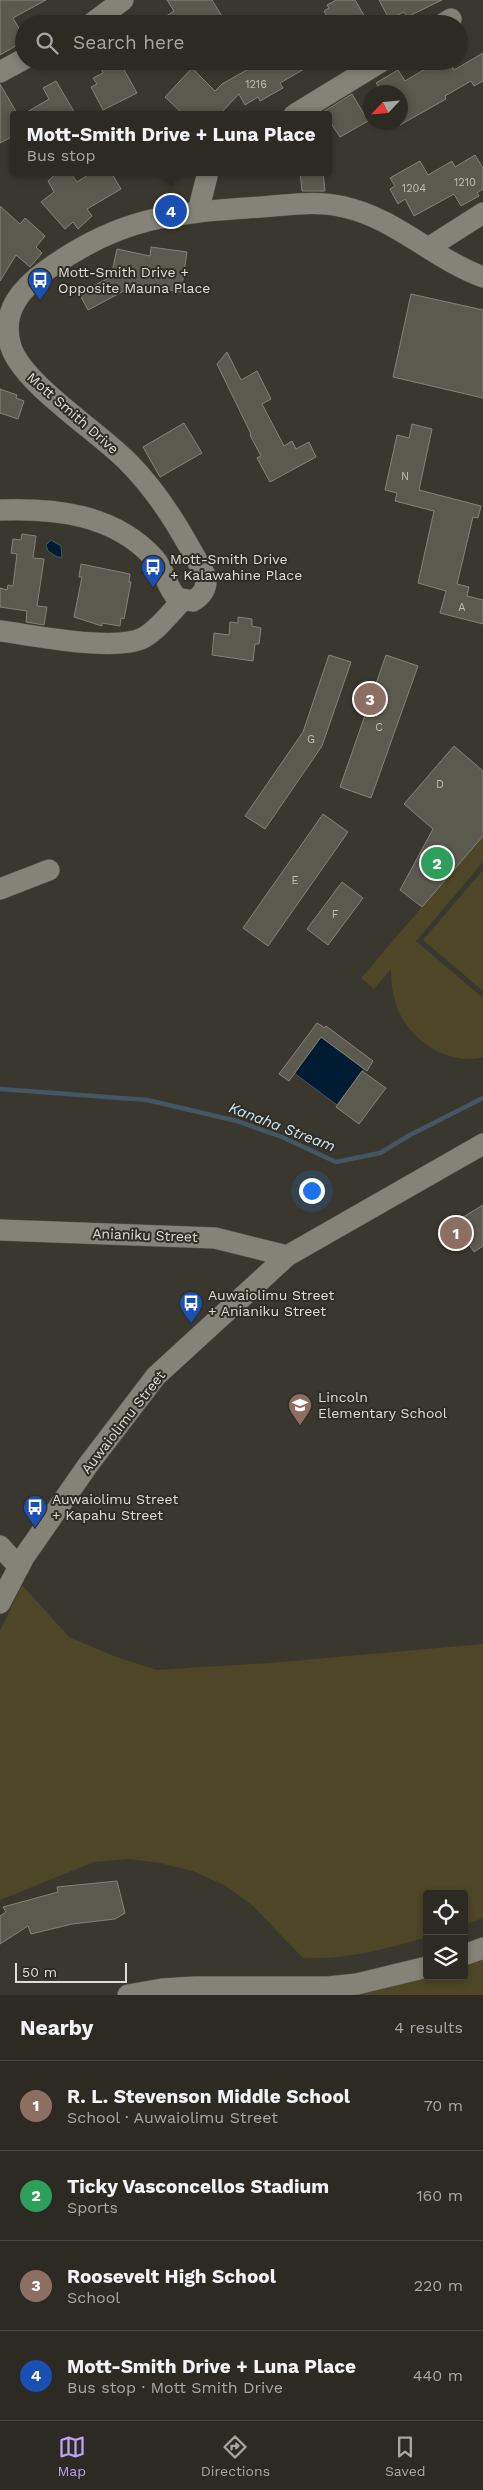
<!DOCTYPE html>
<html lang="en">
<head>
<meta charset="utf-8">
<style>
  :root { --surface:#2c2a22; --page:#38362f; --text:#f1f3f6; --muted:#a6a7a5; --line:#484640; --accent:#bca0f2 }
  body { margin:0; font-family:"Work Sans",sans-serif; background:var(--page); color:var(--text) }
  .controls { position:absolute; right:15px; bottom:15px; display:grid; overflow:hidden; border-radius:5px; box-shadow:0 2px 8px #0003 }
  .controls button { width:45px; height:45px; display:grid; place-items:center; padding:0; border:0; border-bottom:1px solid var(--line); background:var(--surface); color:var(--text); font:25px sans-serif }
  .compass { position:absolute; left:363px; top:85px; width:45px; height:45px; border-radius:50%; background:var(--surface); box-shadow:0 2px 8px #0003; rotate:244deg }
  .scale { position:absolute; left:15px; bottom:12px; width:112px; box-sizing:border-box; padding-left:5px; border:2px solid #dfddd7; border-top:0; font-size:14px; line-height:18px; white-space:nowrap; color:#dfddd7; -webkit-text-stroke:4px #302e24; paint-order:stroke }
  .you { position:absolute; left:311px; top:1190px; width:18px; height:18px; margin:-12px; border:4px solid #fff; border-radius:50%; background:#1a73e8; box-shadow:0 0 0 8px #1a73e833 }
  .badge { display:grid; place-items:center; width:32px; height:32px; border-radius:50%; background:var(--accent); color:#fff; font-size:16px; font-weight:700 }
  .pin { position:absolute; translate:-50% -50%; border:2px solid #fff; box-shadow:0 1px 5px #0006 }
  .popup { position:absolute; left:10px; top:111px; width:322px; height:65px; box-sizing:border-box; display:grid; place-content:center; border-radius:5px; background:var(--surface); filter:drop-shadow(0 1px 4px #0005); font-size:16px; white-space:nowrap; color:var(--muted) }
  .popup b { font-size:19px; color:var(--text) }
  .popup::after { content:''; position:absolute; left:50%; top:100%; margin-left:-10px; border:10px solid transparent; border-top-color:var(--surface) }
  .list { margin:0; padding:0; list-style:none }
  h2 { display:flex; justify-content:space-between; align-items:center; height:65px; margin:0; padding:0 20px; font-size:21px }
  h2 small { font-size:16px; font-weight:400; color:var(--muted) }
  .list li { display:grid; grid-template-columns:32px 1fr auto; gap:15px; align-items:center; box-sizing:border-box; height:90px; padding:0 20px; border-top:1px solid var(--line) }
  .list b { display:block; font-size:19px; white-space:nowrap }
  .list p { margin:0; font-size:16px; white-space:nowrap; color:var(--muted) }
  .list em { font-size:16px; font-style:normal; color:var(--muted) }
  .icon { flex:none; width:28px; height:28px; fill:none; stroke:currentColor; stroke-width:2; stroke-linecap:round; stroke-linejoin:round }
  .map { position:relative; flex:none; width:483px; height:1995px; overflow:hidden }
  .search { position:absolute; background:var(--surface); box-shadow:0 2px 8px #0003; left:15px; right:15px; top:15px; height:55px; display:flex; align-items:center; gap:12px; box-sizing:border-box; padding:0 18px; border-radius:28px; color:var(--muted); font-size:19px }
  .sheet { height:425px; background:var(--surface) }
  nav { display:flex; justify-content:space-around; align-items:center; box-sizing:border-box; height:70px; border-top:1px solid var(--line); background:var(--surface); font-size:14px; color:var(--muted) }
  nav a { display:grid; justify-items:center; gap:2px }
  nav .on { color:var(--accent) }
  .map>svg:first-child { display:block }
  .green { fill:#4d4627 }
  .water { fill:#001c32; stroke:#435664 }
  .lines { fill:none; stroke-linecap:round; stroke-linejoin:round }
  .stream { stroke:#435664; stroke-width:4.5 }
  .building { fill:#5c5a4f; stroke:#858377 }
  .minor-casing { stroke:#56544c; stroke-width:22 }
  .minor { stroke:#858377; stroke-width:21 }
  .labels { text-anchor:middle; dominant-baseline:central; stroke-width:4; stroke-linejoin:round; paint-order:stroke }
  .number-label { font-size:11px; fill:#bebcb5 }
  .poi-label { font-size:14px; fill:#dfddd7; stroke:#302e24; text-anchor:start }
  .street-label { font-size:14px; fill:#dfddd7; stroke:#302e24 }
  .water-label { font-size:15px; font-style:italic; fill:#cee4f6; stroke:#302e24 }
</style>
</head>
<body>
<div class="map">
<svg width="483" height="1995" viewBox="0 0 483 1995">
  <rect width="100%" height="100%" fill="#3a382e"/>
  <path class="green" d="M 483,836 L 483,862 L 416,941 L 483,998 L 483,1057 C 451,1066 414,1043 400,1014 C 393,1000 391,984 391,969 L 374,989 L 361,978 Z
    M 483,870 L 483,991 L 423,940 Z
    M 22,1585 L 69,1637 L 116,1657 L 157,1670 L 270,1663 L 483,1644 L 483,1918 L 464,1925 L 464,1894 L 427,1894 L 427,1937 C 386,1949 346,1960 303,1958 L 253,1906 L 226,1886 L 193,1871 L 160,1863 L 129,1859 L 94,1862 L 0,1900 L 0,1631 Z
    M 483,1951 L 483,1995 L 272,1995 L 427,1976 L 464,1976 L 464,1957 Z"/>
  <path class="water" d="M 51,540 L 61,546 L 62,557 L 57,557 L 48,551 L 46,545 Z
    M 321,1037 L 364,1069 L 337,1105 L 294,1073 Z"/>
  <g class="lines">
    <path class="stream" d="M 0,1089 L 147,1100 L 237,1121 L 282,1137 L 336,1162 L 380,1153 L 410,1135 L 483,1098"/>
  </g>
  <path class="building" d="M 0,0 L 46,0 L 13,18 L 24,37 L 17,41 L 19,44 L 0,55 Z
    M 167,0 L 212,0 L 223,18 L 215,24 L 154,24 L 174,11 Z
    M 336,0 L 355,0 L 369,24 L 331,24 L 324,11 L 329,8 L 327,5 Z
    M 379,0 L 442,0 L 407,17 L 404,12 L 389,19 Z
    M 483,53 L 483,81 L 474,86 L 471,81 L 445,96 L 446,99 L 400,125 L 400,92 L 382,92 L 376,83 L 398,70 L 405,81 L 432,65 L 435,70 L 449,61 L 454,70 Z
    M 114,61 L 119,61 L 137,93 L 103,110 L 91,87 L 97,84 L 93,78 L 103,73 L 101,68 Z
    M 249,61 L 318,61 L 280,83 L 283,88 L 260,101 L 258,97 L 245,105 L 239,94 L 219,115 L 184,115 L 165,97 L 192,68 L 215,91 L 222,84 L 252,67 Z
    M 56,81 L 76,115 L 22,115 L 49,99 L 43,88 Z
    M 0,84 L 18,115 L 14,115 L 14,136 L 0,143 Z
    M 352,94 L 368,121 L 340,137 L 328,119 L 328,115 L 318,115 Z
    M 475,155 L 483,168 L 483,189 L 477,193 L 479,196 L 461,206 L 454,194 L 414,216 L 405,199 L 398,204 L 390,189 L 395,186 L 390,178 L 420,161 L 428,175 L 452,161 L 455,167 Z
    M 58,172 L 70,172 L 77,182 L 93,172 L 111,172 L 121,189 L 87,209 L 92,216 L 78,229 L 73,222 L 65,229 L 41,202 L 54,192 L 48,181 Z
    M 300,172 L 323,172 L 325,191 L 302,191 Z
    M 0,206 L 20,224 L 25,218 L 45,236 L 36,247 L 42,253 L 30,267 L 16,255 L 0,281 Z
    M 151,247 L 187,252 L 181,292 L 137,284 L 88,310 L 79,293 L 111,277 L 117,249 L 150,256 Z
    M 411,294 L 483,310 L 483,398 L 393,377 Z
    M 227,352 L 241,380 L 257,371 L 271,399 L 262,404 L 284,446 L 292,441 L 296,449 L 309,442 L 316,457 L 270,482 L 257,458 L 261,456 L 250,435 L 251,434 L 217,364 Z
    M 0,389 L 17,395 L 16,398 L 24,401 L 18,419 L 0,413 Z
    M 184,423 L 202,453 L 160,477 L 143,447 Z
    M 412,424 L 432,429 L 419,490 L 481,506 L 478,518 L 473,517 L 457,584 L 469,587 L 467,596 L 483,600 L 483,624 L 440,613 L 446,591 L 418,583 L 434,511 L 395,501 L 397,493 L 385,490 L 397,435 L 409,438 Z
    M 22,534 L 36,536 L 33,558 L 44,559 L 37,606 L 47,607 L 44,625 L 26,622 L 27,611 L 0,607 L 0,588 L 7,590 L 8,585 L 13,586 L 17,554 L 11,553 L 13,539 L 21,540 Z
    M 81,564 L 130,574 L 129,582 L 131,582 L 124,619 L 121,618 L 120,626 L 102,623 L 102,626 L 74,617 L 82,577 L 79,577 Z
    M 238,617 L 252,619 L 252,626 L 261,628 L 259,644 L 255,644 L 253,661 L 212,655 L 214,633 L 229,635 L 230,622 L 238,623 Z
    M 329,655 L 351,662 L 322,746 L 265,829 L 245,816 L 303,732 Z
    M 386,655 L 418,666 L 371,798 L 340,787 Z
    M 454,746 L 483,771 L 483,836 L 422,907 L 400,890 L 433,829 L 404,804 Z
    M 323,814 L 348,832 L 268,946 L 243,928 Z
    M 342,882 L 363,898 L 328,945 L 307,929 Z
    M 317,1023 L 325,1028 L 326,1026 L 373,1061 L 367,1071 L 321,1037 L 289,1081 L 279,1074 Z
    M 362,1071 L 386,1088 L 359,1124 L 336,1107 Z
    M 483,1205 L 483,1246 L 474,1252 L 455,1222 Z
    M 117,1881 L 125,1913 L 115,1919 L 72,1924 L 31,1934 L 28,1926 L 0,1944 L 0,1916 L 6,1912 L 3,1907 L 58,1892 L 57,1887 Z"/>
  <g class="lines">
    <g class="minor-casing">
      <path id="minor" d="M 91,24 L 123,0
        M 443,24 L 451,19
        M 0,72 L 24,59
        M 294,115 L 382,61
        M 198,212 L 208,172
        M 428,248 L 483,213
        M 0,510 C 55,508 114,514 154,558 C 165,570 166,587 177,598 L 193,601 C 203,595 207,588 206,577 C 184,536 161,495 128,462 C 99,432 23,384 11,347 C 0,312 21,288 48,269 C 122,216 174,213 261,207 C 289,205 317,200 344,207 C 395,218 434,259 483,277
        M 0,631 C 33,635 114,652 143,638 C 158,630 170,613 182,601
        M 0,889 L 49,870
        M 0,1230 L 215,1238 L 287,1256
        M 0,1546 L 19,1567
        M 0,1603 L 24,1557 L 88,1465 L 156,1376 L 287,1256 L 483,1144
        M 464,1955 L 483,1948
        M 128,1995 L 162,1989 L 195,1987 L 328,1987 L 357,1984 L 427,1967"/>
    </g>
    <use href="#minor" class="minor"/>
  </g>
  <defs>
    <g id="bus-pin" transform="scale(1.25)"><path d="M0 17L-7.5 6A9.5 9.5 0 1 1 7.5 6Z" fill="#1a4fb4" stroke="#302e24"/><path d="M-5-6H5V4H4V6H2V4H-2V6H-4V4H-5ZM-3.5-4V0h7V-4ZM-3.5 1.2v1.5H-2V1.2ZM2 1.2v1.5H3.5V1.2Z" fill="#fff"/></g>
    <g id="school-pin" transform="scale(1.25)"><path d="M0 17L-7.5 6A9.5 9.5 0 1 1 7.5 6Z" fill="#8d6e63" stroke="#302e24"/><path d="M0-5L7-2L0 1L-7-2ZM-4 1L0 2.5L4 1V4Q0 6-4 4Z" fill="#fff"/></g>
  </defs>
  <g fill-rule="evenodd">
    <use href="#bus-pin" x="40" y="280"/>
    <use href="#bus-pin" x="153" y="567"/>
    <use href="#bus-pin" x="191" y="1303"/>
    <use href="#school-pin" x="300" y="1405"/>
    <use href="#bus-pin" x="35" y="1507"/>
  </g>
  <g class="labels">
    <g class="number-label">
      <text x="256" y="84">1216</text>
      <text x="465" y="182">1210</text>
      <text x="414" y="188">1204</text>
      <text x="405" y="476">N</text>
      <text x="462" y="607">A</text>
      <text x="379" y="727">C</text>
      <text x="311" y="739">G</text>
      <text x="440" y="784">D</text>
      <text x="295" y="880">E</text>
      <text x="335" y="914">F</text>
    </g>
    <g class="poi-label">
      <text x="58" y="272">Mott-Smith Drive +<tspan x="58" dy="16">Opposite Mauna Place</tspan></text>
      <text x="170" y="559">Mott-Smith Drive<tspan x="170" dy="16">+ Kalawahine Place</tspan></text>
      <text x="208" y="1295">Auwaiolimu Street<tspan x="208" dy="16">+ Anianiku Street</tspan></text>
      <text x="318" y="1397">Lincoln<tspan x="318" dy="16">Elementary School</tspan></text>
      <text x="52" y="1499">Auwaiolimu Street<tspan x="52" dy="16">+ Kapahu Street</tspan></text>
    </g>
    <g class="street-label">
      <text transform="translate(73 413) rotate(41)">Mott Smith Drive</text>
      <text transform="translate(145 1235) rotate(2)">Anianiku Street</text>
      <text transform="translate(123 1422) rotate(-52)">Auwaiolimu Street</text>
    </g>
    <g class="water-label">
      <text transform="translate(282 1127) rotate(21)">Kanaha Stream</text>
    </g>
  </g>
</svg>
<div class="controls">
<button><svg class="icon" aria-label="locate" viewBox="0 0 24 24"><circle cx="12" cy="12" r="6"/><path d="M12 2v4M12 18v4M2 12h4M18 12h4"/></svg></button>
<button><svg class="icon" aria-label="layers" viewBox="0 0 24 24"><path d="M12 4l9 5-9 5-9-5zM3 14l9 5 9-5"/></svg></button>
</div>
<svg class="compass" viewBox="-18 -18 36 36"><path d="M0-13l5 13h-10z" fill="#e53935"/><path d="M0 13l5-13h-10z" fill="#a6a7a5"/></svg>
<div class="scale">50 m</div>
<div class="you"></div>
<div class="pin badge" style="left:456px;top:1233px;background:#8d6e63">1</div>
<div class="pin badge" style="left:437px;top:863px;background:#2e9e5b">2</div>
<div class="pin badge" style="left:370px;top:699px;background:#8d6e63">3</div>
<div class="pin badge" style="left:171px;top:211px;background:#1a4fb4">4</div>
<div class="popup"><b>Mott-Smith Drive + Luna Place</b>Bus stop</div>
<div class="search"><svg class="icon" aria-label="search" viewBox="0 0 24 24"><circle cx="10" cy="10" r="6"/><path d="M15 15l6 6"/></svg>Search here</div>
</div>
<section class="sheet">
<h2>Nearby<small>4 results</small></h2>
<ul class="list">
<li><span class="badge" style="background:#8d6e63">1</span><div><b>R. L. Stevenson Middle School</b><p>School · Auwaiolimu Street</p></div><em>70 m</em></li>
<li><span class="badge" style="background:#2e9e5b">2</span><div><b>Ticky Vasconcellos Stadium</b><p>Sports</p></div><em>160 m</em></li>
<li><span class="badge" style="background:#8d6e63">3</span><div><b>Roosevelt High School</b><p>School</p></div><em>220 m</em></li>
<li><span class="badge" style="background:#1a4fb4">4</span><div><b>Mott-Smith Drive + Luna Place</b><p>Bus stop · Mott Smith Drive</p></div><em>440 m</em></li>
</ul>
</section>
<nav>
<a class="on"><svg class="icon" aria-label="map" viewBox="0 0 24 24"><path d="M3 6l6-2 6 2 6-2v14l-6 2-6-2-6 2zM9 4v14M15 6v14"/></svg>Map</a>
<a><svg class="icon" aria-label="directions" viewBox="0 0 24 24"><path d="M12 3l9 9-9 9-9-9zM9 14v-3h6M13 9l2 2-2 2"/></svg>Directions</a>
<a><svg class="icon" aria-label="saved" viewBox="0 0 24 24"><path d="M7 4h10v16l-5-4-5 4z"/></svg>Saved</a>
</nav>
</body>
</html>
